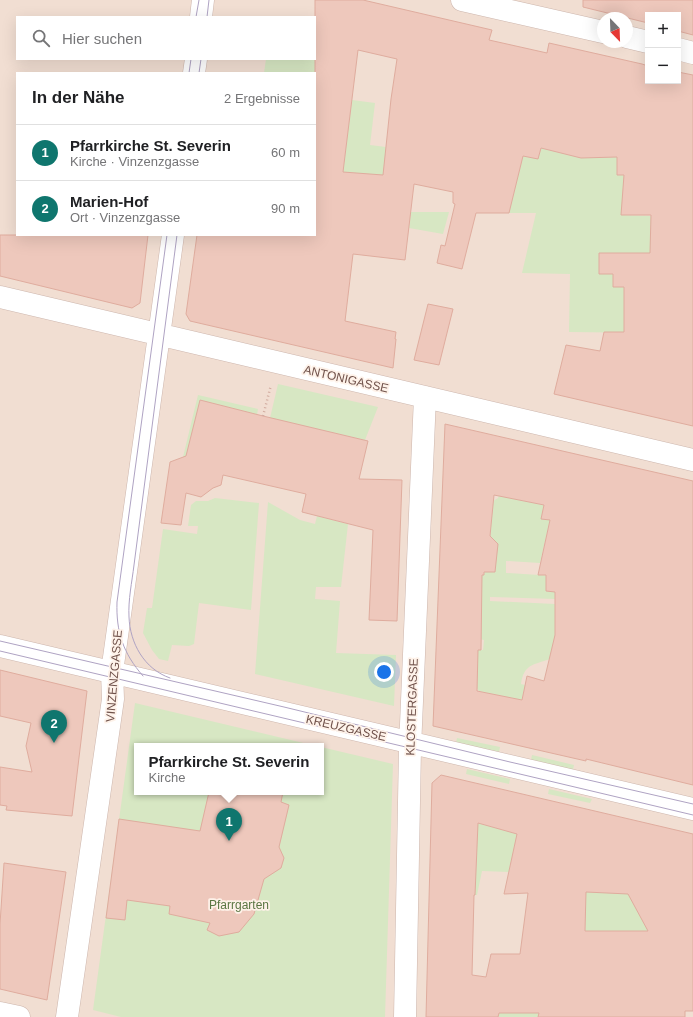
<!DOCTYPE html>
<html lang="de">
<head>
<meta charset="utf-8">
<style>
  :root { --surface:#fff; --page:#f6f6f6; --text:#202124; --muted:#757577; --line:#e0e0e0; --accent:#0f766e }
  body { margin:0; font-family:Arial,sans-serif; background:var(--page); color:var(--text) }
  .controls { position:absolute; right:12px; top:12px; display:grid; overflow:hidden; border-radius:0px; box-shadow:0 4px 16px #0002 }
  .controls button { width:36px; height:36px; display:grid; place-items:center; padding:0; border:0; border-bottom:1px solid var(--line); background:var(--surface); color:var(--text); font:20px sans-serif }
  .compass { position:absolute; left:597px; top:12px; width:36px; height:36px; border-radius:50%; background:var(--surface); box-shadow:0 4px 16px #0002; rotate:157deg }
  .you { position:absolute; left:384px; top:672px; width:14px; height:14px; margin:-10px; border:3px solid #fff; border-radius:50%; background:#1a73e8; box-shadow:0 0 0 6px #1a73e833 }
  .badge { display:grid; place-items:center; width:26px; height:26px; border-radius:50%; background:var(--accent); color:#fff; font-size:13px; font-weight:700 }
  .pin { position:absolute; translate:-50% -33px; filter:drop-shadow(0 1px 2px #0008) }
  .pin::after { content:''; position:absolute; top:21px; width:14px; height:12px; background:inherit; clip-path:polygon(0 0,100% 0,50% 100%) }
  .popup { position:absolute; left:134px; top:743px; width:190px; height:52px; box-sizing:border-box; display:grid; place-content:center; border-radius:0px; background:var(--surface); filter:drop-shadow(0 1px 3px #0005); font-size:13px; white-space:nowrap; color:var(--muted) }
  .popup b { font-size:15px; color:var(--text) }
  .popup::after { content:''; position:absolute; left:50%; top:100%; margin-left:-8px; border:8px solid transparent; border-top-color:var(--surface) }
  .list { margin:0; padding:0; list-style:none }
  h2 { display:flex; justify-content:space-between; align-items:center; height:52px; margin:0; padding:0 16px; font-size:17px }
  h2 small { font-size:13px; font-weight:400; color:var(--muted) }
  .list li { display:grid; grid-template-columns:26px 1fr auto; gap:12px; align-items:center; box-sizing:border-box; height:56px; padding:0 16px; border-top:1px solid var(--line) }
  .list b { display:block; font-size:15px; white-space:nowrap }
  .list p { margin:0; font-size:13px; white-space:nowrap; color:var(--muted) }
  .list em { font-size:13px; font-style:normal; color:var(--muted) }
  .icon { flex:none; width:22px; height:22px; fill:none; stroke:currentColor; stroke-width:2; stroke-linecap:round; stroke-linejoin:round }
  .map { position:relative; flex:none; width:693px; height:1017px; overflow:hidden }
  .search { position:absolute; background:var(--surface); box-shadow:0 4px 16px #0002; left:16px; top:16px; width:300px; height:44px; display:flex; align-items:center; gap:10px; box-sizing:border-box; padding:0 14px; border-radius:0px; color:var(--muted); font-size:15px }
  .panel { position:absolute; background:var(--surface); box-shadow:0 4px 16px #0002; left:16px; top:72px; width:300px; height:164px; border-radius:0px }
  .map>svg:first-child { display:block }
  .residential { fill:#f1ded2; fill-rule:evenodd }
  .green { fill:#d7e7c3; fill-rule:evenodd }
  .building { fill:#eec8bc; stroke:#dfac9e; fill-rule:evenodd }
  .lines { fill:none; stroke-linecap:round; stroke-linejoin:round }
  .minor-casing { stroke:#cdb6ad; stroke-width:23 }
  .path { stroke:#d2aca0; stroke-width:2.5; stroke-dasharray:1 3; stroke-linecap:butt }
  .minor { stroke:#fff; stroke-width:22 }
  .tram { stroke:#afa3c3; stroke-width:1 }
  .labels { text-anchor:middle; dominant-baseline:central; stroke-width:3.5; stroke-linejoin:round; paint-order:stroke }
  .street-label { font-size:12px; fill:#70524b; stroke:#fef2e9 }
  .park-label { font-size:12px; fill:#5b7643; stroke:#fef2e9 }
</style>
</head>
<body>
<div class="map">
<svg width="693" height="1017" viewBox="0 0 693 1017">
  <rect width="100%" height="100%" fill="#faeee3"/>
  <path class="residential" d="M 0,0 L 693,0 L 693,1017 L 0,1017 ZM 648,15 L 678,15 L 678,81 L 648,81 ZM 17,17 L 315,17 L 315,59 L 17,59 ZM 603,18 L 627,18 L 627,42 L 603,42 ZM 17,73 L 315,73 L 315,235 L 17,235 ZM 137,746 L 321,746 L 321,792 L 137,792 Z"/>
  <path class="green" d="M 266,59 L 315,59 L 315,73 L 264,73 Z
    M 352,100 L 375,103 L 370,145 L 386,147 L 415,178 L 343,172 Z
    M 541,148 L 583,158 L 617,157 L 617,175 L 649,176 L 622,215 L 654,216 L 655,333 L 569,332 L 570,274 L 522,273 L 536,213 L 509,213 L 523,156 L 538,159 ZM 599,253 L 646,253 L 645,274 L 638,298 L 624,298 L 624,287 L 613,274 L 599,274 Z
    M 411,212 L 449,212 L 443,234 L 409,228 Z
    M 278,384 L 378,407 L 365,440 L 270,418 Z
    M 198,395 L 258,409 L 257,415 L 200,400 L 184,464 L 183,457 Z
    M 499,495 L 544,505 L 541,519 L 550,520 L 540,563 L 506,561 L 506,573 L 555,576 L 546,576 L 546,591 L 555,592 L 555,599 L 490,597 L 490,601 L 555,604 L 555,635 L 550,659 C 533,665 524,664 521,684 L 525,685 L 520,707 L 479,691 L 477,688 L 478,650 L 483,650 L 484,640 L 479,639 L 481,575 L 484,575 L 485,563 L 491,531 L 485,530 L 493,501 L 498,498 Z
    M 215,498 L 259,503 L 251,610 L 199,603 L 194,644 L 189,646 L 172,645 L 168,661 L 159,659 L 152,650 L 143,633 L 147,608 L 152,608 L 163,529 L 197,534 L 198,526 L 188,526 L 191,505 L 196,501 L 208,501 Z
    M 268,502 L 300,520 L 315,524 L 317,516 L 348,524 L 341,587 L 316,587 L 315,599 L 340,601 L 336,653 L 396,655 L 394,706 L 255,674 Z
    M 135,703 L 316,746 L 137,746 L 137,792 L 321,792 L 321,747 L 393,764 L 385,1017 L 121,1017 L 93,1010 Z
    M 457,738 L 500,747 L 499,752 L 456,743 Z
    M 532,755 L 574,765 L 573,770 L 531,760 Z
    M 467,769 L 510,779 L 509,784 L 466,774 Z
    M 549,789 L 592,799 L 590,803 L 548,794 Z
    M 474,822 L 518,834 L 509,872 L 482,871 L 477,895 L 470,895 L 470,872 L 476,871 L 477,855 Z
    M 586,892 L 636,893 L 650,935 L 635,931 L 611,931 L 585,941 Z
    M 499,1013 L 539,1013 L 538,1017 L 498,1017 Z"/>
  <path class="building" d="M 315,0 L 363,0 L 492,30 L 489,40 L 547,53 L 549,43 L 642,64 L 648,66 L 648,81 L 678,81 L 678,72 L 693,75 L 693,426 L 554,394 L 566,345 L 600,351 L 604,332 L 624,332 L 624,287 L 613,287 L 613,274 L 599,274 L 599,253 L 650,253 L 651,215 L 621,215 L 624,175 L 617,175 L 617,157 L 581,158 L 541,148 L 538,159 L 523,156 L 509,213 L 476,213 L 462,269 L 437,263 L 441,245 L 445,246 L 455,204 L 453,203 L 453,192 L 414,184 L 405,260 L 353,254 L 345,321 L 396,332 L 395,339 L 396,339 L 393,368 L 190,321 L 186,314 L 197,235 L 315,235 ZM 358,50 L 397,59 L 391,99 L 383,175 L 343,172 Z
    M 583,0 L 693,0 L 693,35 L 678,31 L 678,15 L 648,15 L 648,23 L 583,7 Z
    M 0,235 L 148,235 L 140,303 L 132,308 L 0,276 Z
    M 428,304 L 453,309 L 439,365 L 414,360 Z
    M 200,400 L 263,416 L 368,441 L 359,479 L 402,480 L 397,621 L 369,620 L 373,530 L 302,512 L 306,494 L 223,475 L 221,485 L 213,488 L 201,497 L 186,493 L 181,525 L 161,523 L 170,462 L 186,456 Z
    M 445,424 L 693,481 L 693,785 L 586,759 L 586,761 L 433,726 ZM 494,495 L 544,505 L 541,519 L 550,520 L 538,575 L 546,575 L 546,591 L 555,592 L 555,635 L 544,681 L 527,676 L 522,700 L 477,691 L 478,650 L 481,650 L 482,575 L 484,575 L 484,572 L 495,572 L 498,544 L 490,536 Z
    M 0,670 L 87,691 L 72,816 L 6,810 L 7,806 L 0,805 L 0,767 L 32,772 L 26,746 L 31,723 L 0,716 Z
    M 441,775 L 693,834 L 693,1011 L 685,1011 L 685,1017 L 538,1017 L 539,1013 L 499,1013 L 498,1017 L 426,1017 L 432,783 ZM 478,823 L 517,834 L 504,894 L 528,893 L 520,954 L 491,954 L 486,977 L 472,975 L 474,895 L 475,895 ZM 586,892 L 628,894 L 648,931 L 585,931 Z
    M 209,792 L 283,792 L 281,802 L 289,805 L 279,847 L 284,858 L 281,868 L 264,879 L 254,914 L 239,932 L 219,936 L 207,930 L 210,923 L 169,914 L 170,906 L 127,900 L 125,920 L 106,918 L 119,819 L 200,831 Z
    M 4,863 L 66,872 L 47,1000 L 0,989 L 0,924 Z"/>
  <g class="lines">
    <g class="minor-casing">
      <path id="minor" d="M 462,0 L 603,32
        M 201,17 L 203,0
        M 627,37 L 648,42
        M 678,49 L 693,53
        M 194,73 L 196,59
        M 0,297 L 693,460
        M 0,646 L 693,809
        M 0,1013 L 19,1017
        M 67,1017 L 113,699 L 112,672 L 173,235
        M 405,1017 L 410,748 L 425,397"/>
    </g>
    <path class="path" d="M 263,416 L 271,385"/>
    <use href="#minor" class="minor"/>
    <path class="tram" d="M 196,17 L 199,0
      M 207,17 L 209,0
      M 189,73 L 191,59
      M 199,73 L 201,59
      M 0,641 L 284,707 L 510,762 L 693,804
      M 0,651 L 693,815
      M 143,676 C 123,653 116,632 117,602 L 167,235
      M 170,678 C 144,669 130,643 129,617 C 128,600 132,582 134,565 L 177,235"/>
  </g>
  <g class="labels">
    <g class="street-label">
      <text transform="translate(346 379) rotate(13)">ANTONIGASSE</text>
      <text transform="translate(114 676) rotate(-85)">VINZENZGASSE</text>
      <text transform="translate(412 707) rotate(-88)">KLOSTERGASSE</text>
      <text transform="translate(346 728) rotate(13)">KREUZGASSE</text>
    </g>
    <g class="park-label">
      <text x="239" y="905">Pfarrgarten</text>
    </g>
  </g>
</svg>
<div class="controls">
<button>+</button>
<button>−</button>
</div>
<svg class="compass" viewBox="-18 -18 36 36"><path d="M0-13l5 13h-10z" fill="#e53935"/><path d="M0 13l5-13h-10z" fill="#757577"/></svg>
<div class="you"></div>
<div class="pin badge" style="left:229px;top:841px">1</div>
<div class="popup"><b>Pfarrkirche St. Severin</b>Kirche</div>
<div class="pin badge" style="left:54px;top:743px">2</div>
<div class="search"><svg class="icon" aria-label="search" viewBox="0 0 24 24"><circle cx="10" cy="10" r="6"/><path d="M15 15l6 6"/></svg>Hier suchen</div>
<section class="panel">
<h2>In der Nähe<small>2 Ergebnisse</small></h2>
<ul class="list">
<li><span class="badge">1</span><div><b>Pfarrkirche St. Severin</b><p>Kirche · Vinzenzgasse</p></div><em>60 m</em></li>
<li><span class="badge">2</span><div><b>Marien-Hof</b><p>Ort · Vinzenzgasse</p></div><em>90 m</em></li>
</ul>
</section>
</div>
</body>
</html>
